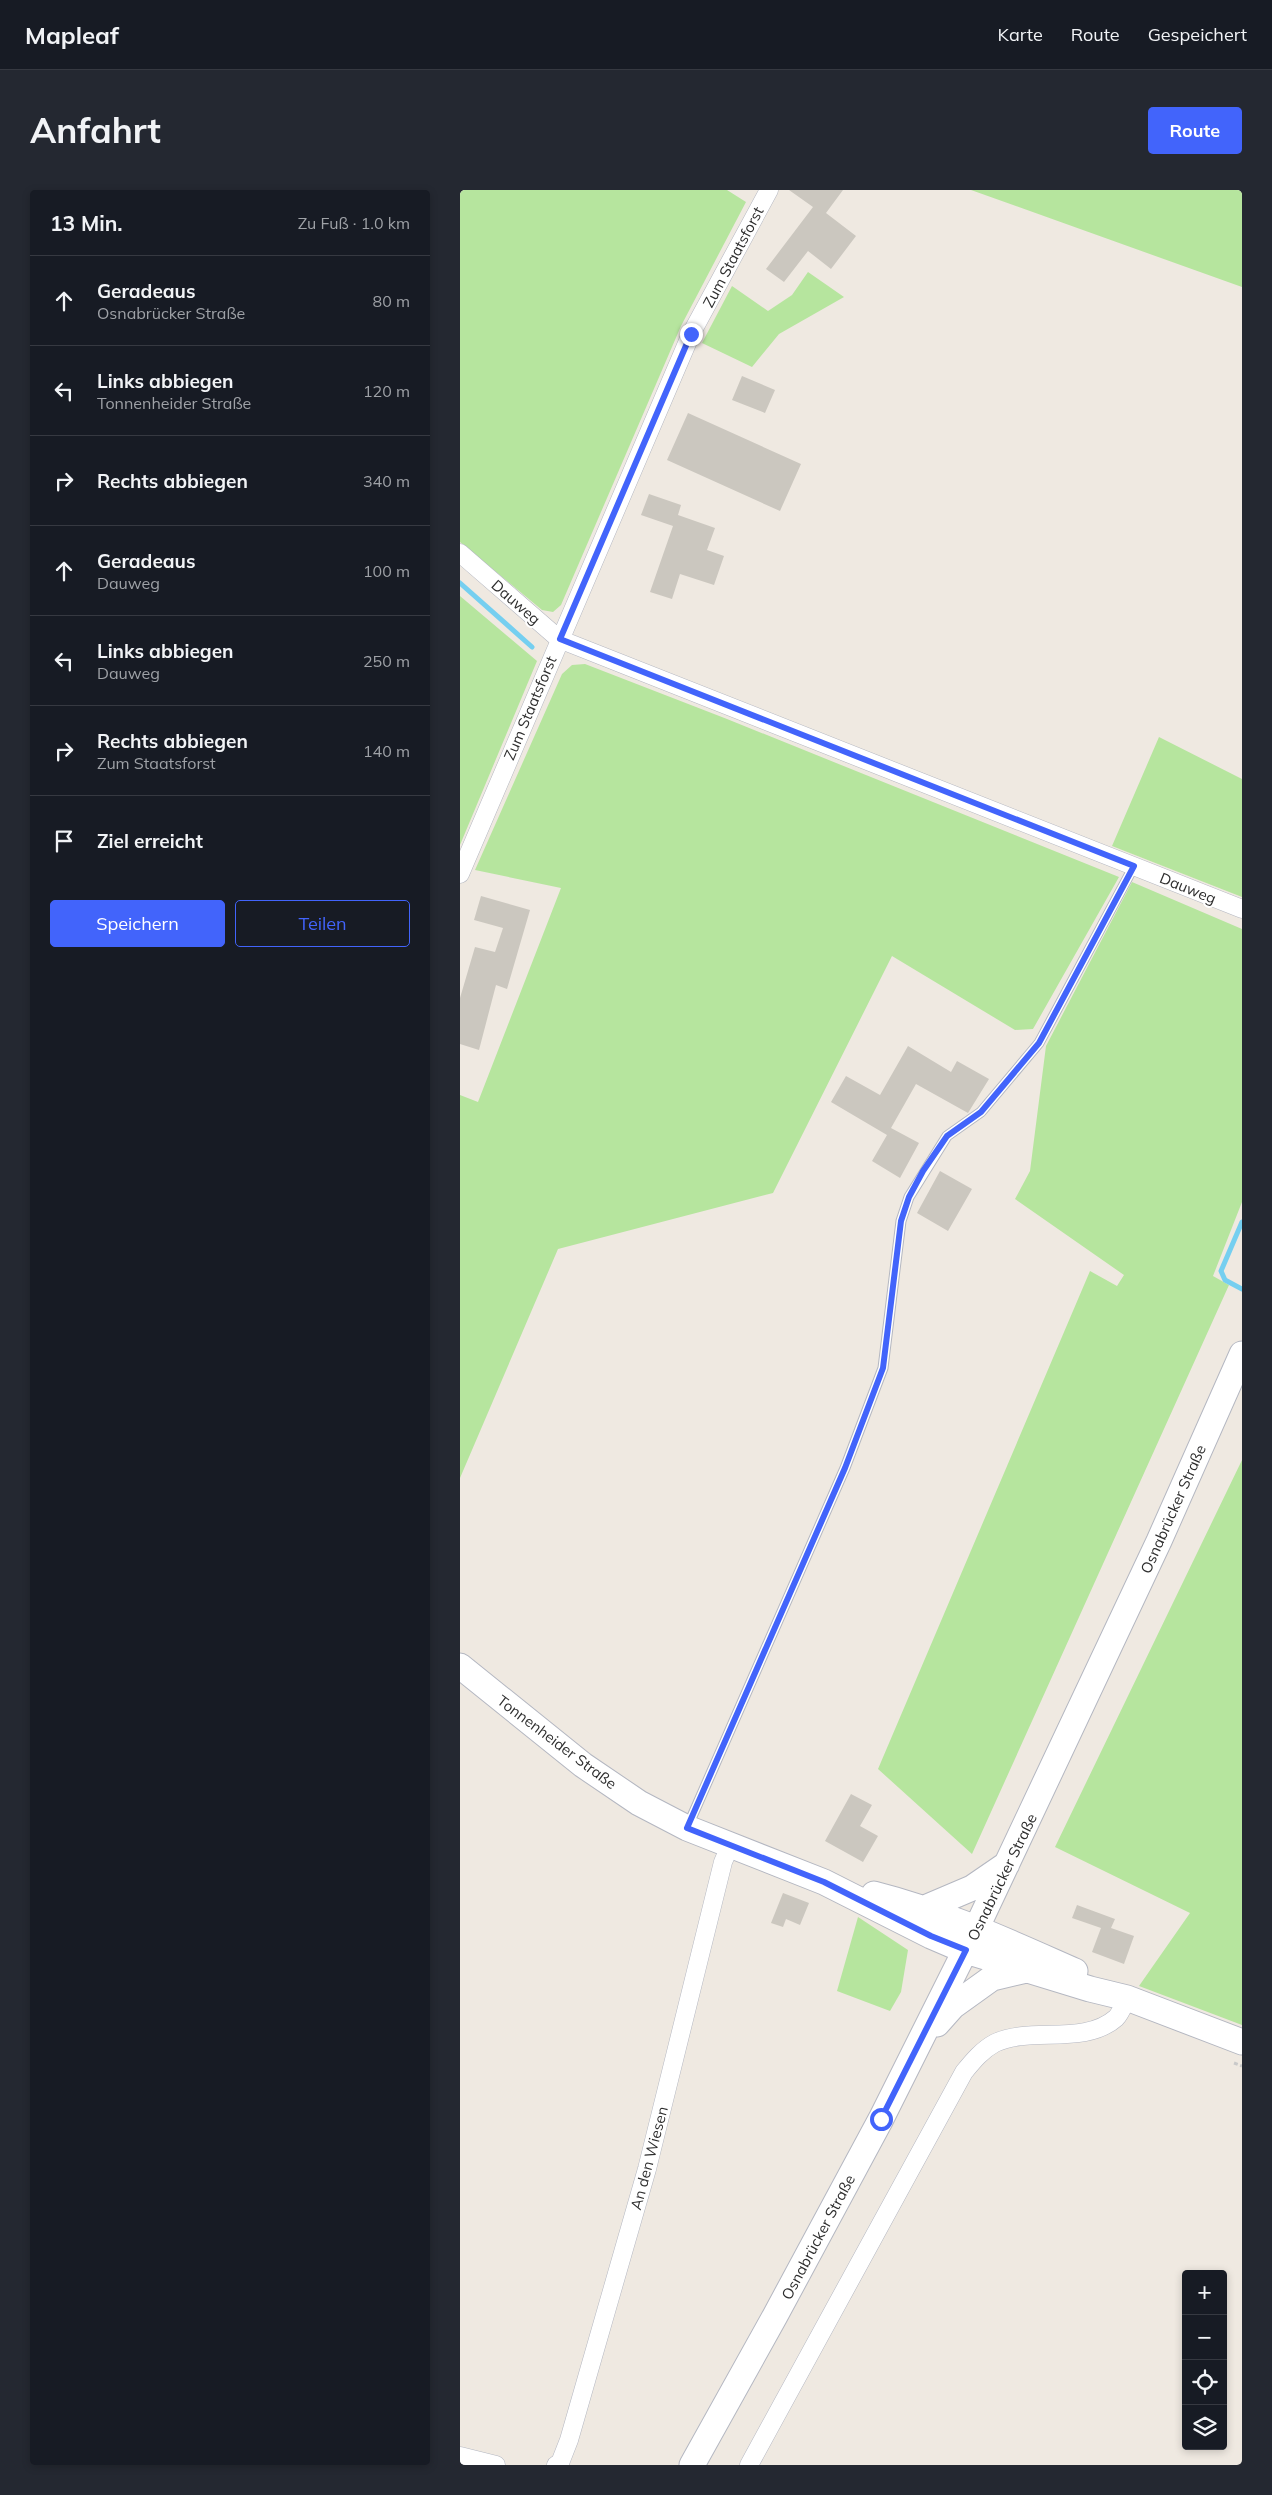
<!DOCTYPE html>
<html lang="de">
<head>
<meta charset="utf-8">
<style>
  :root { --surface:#171b24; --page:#242831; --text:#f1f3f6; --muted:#9ea1a6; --line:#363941; --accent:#4264fb }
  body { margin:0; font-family:Mulish,sans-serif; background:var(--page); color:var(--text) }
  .controls { position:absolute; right:15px; bottom:15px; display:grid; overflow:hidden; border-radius:5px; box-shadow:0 2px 8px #0003 }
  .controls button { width:45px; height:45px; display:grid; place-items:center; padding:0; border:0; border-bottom:1px solid var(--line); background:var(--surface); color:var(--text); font:25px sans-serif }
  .stop { position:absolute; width:15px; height:15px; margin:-11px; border:4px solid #4264fb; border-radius:50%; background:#fff }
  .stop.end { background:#4264fb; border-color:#fff; box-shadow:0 1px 5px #0008 }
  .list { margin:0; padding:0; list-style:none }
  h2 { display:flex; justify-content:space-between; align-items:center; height:65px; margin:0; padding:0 20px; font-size:21px }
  h2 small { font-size:16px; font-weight:400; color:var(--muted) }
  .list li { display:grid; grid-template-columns:32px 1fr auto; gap:15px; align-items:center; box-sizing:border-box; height:90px; padding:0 20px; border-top:1px solid var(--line) }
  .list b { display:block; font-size:19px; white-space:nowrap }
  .list p { margin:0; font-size:16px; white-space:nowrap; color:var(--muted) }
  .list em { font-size:16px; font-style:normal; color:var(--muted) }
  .actions { display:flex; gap:10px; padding:15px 20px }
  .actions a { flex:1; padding:11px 0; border:1px solid var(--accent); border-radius:5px; text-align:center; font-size:18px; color:var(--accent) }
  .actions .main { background:var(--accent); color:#fff }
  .icon { flex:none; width:28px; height:28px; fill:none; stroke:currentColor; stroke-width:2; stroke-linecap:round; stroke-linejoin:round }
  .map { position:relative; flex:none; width:782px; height:2275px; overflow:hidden; border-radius:5px }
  header { display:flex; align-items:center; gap:30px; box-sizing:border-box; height:70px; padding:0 25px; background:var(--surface); border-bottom:1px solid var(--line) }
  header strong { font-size:24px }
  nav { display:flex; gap:28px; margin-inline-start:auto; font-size:18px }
  .intro { display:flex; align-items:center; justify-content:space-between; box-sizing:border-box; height:120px; padding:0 30px }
  h1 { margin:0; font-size:35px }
  .button { padding:12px 22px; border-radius:5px; background:var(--accent); color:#fff; font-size:18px; font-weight:700 }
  main { display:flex; gap:30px; padding:0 30px }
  aside { flex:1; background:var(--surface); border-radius:5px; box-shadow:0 2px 8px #0003 }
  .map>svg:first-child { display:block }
  .green { fill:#b6e59e }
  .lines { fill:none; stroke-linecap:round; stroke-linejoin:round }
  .stream { stroke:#75cff0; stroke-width:5 }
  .building { fill:#cbc7bf }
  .lane-casing { stroke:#b4b7c1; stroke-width:11 }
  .street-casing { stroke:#b4b7c1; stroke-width:19 }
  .secondary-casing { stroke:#b4b7c1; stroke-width:27 }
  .path { stroke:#c9c9c9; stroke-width:3; stroke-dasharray:4 2.5; stroke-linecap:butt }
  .lane { stroke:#fff; stroke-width:9 }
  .street { stroke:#fff; stroke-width:18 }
  .secondary { stroke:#fff; stroke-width:25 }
  .route { stroke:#4264fb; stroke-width:6 }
  .labels { text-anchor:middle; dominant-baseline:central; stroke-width:4; stroke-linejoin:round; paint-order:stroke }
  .street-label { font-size:15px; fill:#2e2e2e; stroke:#fff }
</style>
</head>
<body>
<header>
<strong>Mapleaf</strong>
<nav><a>Karte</a><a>Route</a><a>Gespeichert</a></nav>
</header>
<div class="intro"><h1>Anfahrt</h1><a class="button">Route</a></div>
<main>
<aside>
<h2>13 Min.<small>Zu Fuß · 1.0 km</small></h2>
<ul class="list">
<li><svg class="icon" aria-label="ahead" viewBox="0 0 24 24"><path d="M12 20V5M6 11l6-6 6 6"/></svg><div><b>Geradeaus</b><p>Osnabrücker Straße</p></div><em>80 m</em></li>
<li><svg class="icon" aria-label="left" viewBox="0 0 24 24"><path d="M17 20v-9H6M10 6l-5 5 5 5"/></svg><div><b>Links abbiegen</b><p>Tonnenheider Straße</p></div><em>120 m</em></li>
<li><svg class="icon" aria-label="right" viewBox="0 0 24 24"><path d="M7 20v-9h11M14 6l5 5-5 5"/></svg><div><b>Rechts abbiegen</b></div><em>340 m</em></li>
<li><svg class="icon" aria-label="ahead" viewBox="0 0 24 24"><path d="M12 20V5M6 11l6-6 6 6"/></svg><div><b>Geradeaus</b><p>Dauweg</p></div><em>100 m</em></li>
<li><svg class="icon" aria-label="left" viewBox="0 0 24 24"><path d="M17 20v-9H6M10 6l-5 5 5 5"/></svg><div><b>Links abbiegen</b><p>Dauweg</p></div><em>250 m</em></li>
<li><svg class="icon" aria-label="right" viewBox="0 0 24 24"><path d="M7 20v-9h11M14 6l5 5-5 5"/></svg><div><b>Rechts abbiegen</b><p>Zum Staatsforst</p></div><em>140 m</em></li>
<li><svg class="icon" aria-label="arrive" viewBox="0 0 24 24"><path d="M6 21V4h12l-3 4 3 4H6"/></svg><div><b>Ziel erreicht</b></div></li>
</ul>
<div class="actions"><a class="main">Speichern</a><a>Teilen</a></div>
</aside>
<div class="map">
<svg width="782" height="2275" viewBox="0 0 782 2275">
  <rect width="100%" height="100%" fill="#efe9e1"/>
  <path class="green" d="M 0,0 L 267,0 L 286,12 L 221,136 L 101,415 L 93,422 L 82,420 L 0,352 Z
    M 511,0 L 782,0 L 782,97 Z
    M 348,82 L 384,107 L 319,144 L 292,177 L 242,153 L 272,96 L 308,121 L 332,105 Z
    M 0,406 L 77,471 L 0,655 Z
    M 125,474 L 267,529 L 659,687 L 573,839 L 555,840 L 432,766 L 313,1003 L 98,1059 L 0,1288 L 0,905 L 18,912 L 101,698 L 15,680 L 102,484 L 112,475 Z
    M 699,547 L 782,589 L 782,707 L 652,656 Z
    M 672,692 L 782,739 L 782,1012 L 753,1086 L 769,1095 L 512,1664 L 418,1579 L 630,1081 L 657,1096 L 664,1085 L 555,1009 L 570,981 L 586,856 Z
    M 782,1270 L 782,1835 L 679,1796 L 730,1723 L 595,1657 Z
    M 398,1727 L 448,1760 L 441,1802 L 430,1821 L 377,1801 Z"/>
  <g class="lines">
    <path class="stream" d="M 0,393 L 72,457
      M 782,1032 L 761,1081 L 765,1090 L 782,1099"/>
  </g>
  <path class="building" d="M 329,0 L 383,0 L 366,23 L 396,46 L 371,79 L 348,61 L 324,92 L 306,79 L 353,17 Z
    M 282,186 L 315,200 L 305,223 L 272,210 Z
    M 228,223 L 341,274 L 320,321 L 207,270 Z
    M 189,304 L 221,315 L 218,325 L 255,338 L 247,360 L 264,366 L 254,395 L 220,384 L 212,409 L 190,402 L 213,336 L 181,325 Z
    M 21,706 L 70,720 L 47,799 L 36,795 L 19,860 L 0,854 L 0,808 L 15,757 L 35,762 L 43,738 L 14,730 Z
    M 448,856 L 491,882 L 497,871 L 529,889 L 508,923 L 456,894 L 431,938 L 459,953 L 440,988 L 412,971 L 427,945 L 371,912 L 386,886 L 420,905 Z
    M 480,981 L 512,999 L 488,1041 L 457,1023 Z
    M 391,1604 L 412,1615 L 400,1636 L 418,1646 L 403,1672 L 365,1651 Z
    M 323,1703 L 349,1713 L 340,1735 L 326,1729 L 323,1737 L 311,1733 Z
    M 617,1715 L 655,1729 L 651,1738 L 674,1746 L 664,1774 L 632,1762 L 641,1738 L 612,1728 Z"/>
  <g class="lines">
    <g class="lane-casing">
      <path id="lane" d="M 227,1638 L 385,1278 L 423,1178 L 441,1031 L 449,1007 L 487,946 L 521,922 L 579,853 L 674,676"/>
    </g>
    <g class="street-casing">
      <path id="street" d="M 0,363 L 99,449 L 782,719
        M 0,684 L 231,144 L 309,0
        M 0,2266 L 36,2275
        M 96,2275 L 100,2273 L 109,2250 L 187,1979 L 263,1672 L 270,1656
        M 289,2275 L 504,1882 C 513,1871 522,1860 535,1853 C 571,1836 624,1856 656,1828 C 661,1823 664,1814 667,1808"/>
    </g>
    <g class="secondary-casing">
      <path id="secondary" d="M 0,1476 L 123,1575 L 179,1613 L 227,1638 L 364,1692 L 471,1746 L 506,1761 L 630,1799 L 667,1808 L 782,1852
        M 414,1704 C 485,1722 549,1752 615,1781
        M 465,1718 L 512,1698 L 547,1674
        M 477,1834 L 493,1816 L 532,1788 L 566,1780
        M 232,2275 L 315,2126 L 421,1929 L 517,1737 L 699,1351 L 782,1164"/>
    </g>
    <path class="path" d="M 774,1873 L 782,1876"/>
    <use href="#lane" class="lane"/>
    <use href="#street" class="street"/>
    <use href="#secondary" class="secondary"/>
  </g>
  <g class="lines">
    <path class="route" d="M 231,144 L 100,449 L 674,676 L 579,853 L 521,922 L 487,946 L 463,981 L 449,1007 L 441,1031 L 423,1178 L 385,1278 L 227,1638 L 364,1692 L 471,1746 L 506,1760 L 421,1929"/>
  </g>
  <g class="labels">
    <g class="street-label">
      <text transform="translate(273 67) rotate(-62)">Zum Staatsforst</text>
      <text transform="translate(56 412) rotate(41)">Dauweg</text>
      <text transform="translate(70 518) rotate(-67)">Zum Staatsforst</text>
      <text transform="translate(728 698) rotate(22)">Dauweg</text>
      <text transform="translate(713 1319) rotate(-66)">Osnabrücker Straße</text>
      <text transform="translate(97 1552) rotate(37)">Tonnenheider Straße</text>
      <text transform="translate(542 1687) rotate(-64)">Osnabrücker Straße</text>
      <text transform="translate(189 1968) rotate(-75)">An den Wiesen</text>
      <text transform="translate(358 2047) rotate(-62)">Osnabrücker Straße</text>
    </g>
  </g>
</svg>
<div class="controls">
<button>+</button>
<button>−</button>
<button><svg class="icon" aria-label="locate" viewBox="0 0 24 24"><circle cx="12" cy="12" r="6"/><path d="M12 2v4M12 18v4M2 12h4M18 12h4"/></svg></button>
<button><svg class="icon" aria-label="layers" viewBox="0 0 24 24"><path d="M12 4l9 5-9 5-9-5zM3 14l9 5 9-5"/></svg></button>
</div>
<div class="stop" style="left:421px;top:1929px"></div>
<div class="stop end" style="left:231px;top:144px"></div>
</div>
</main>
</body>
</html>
